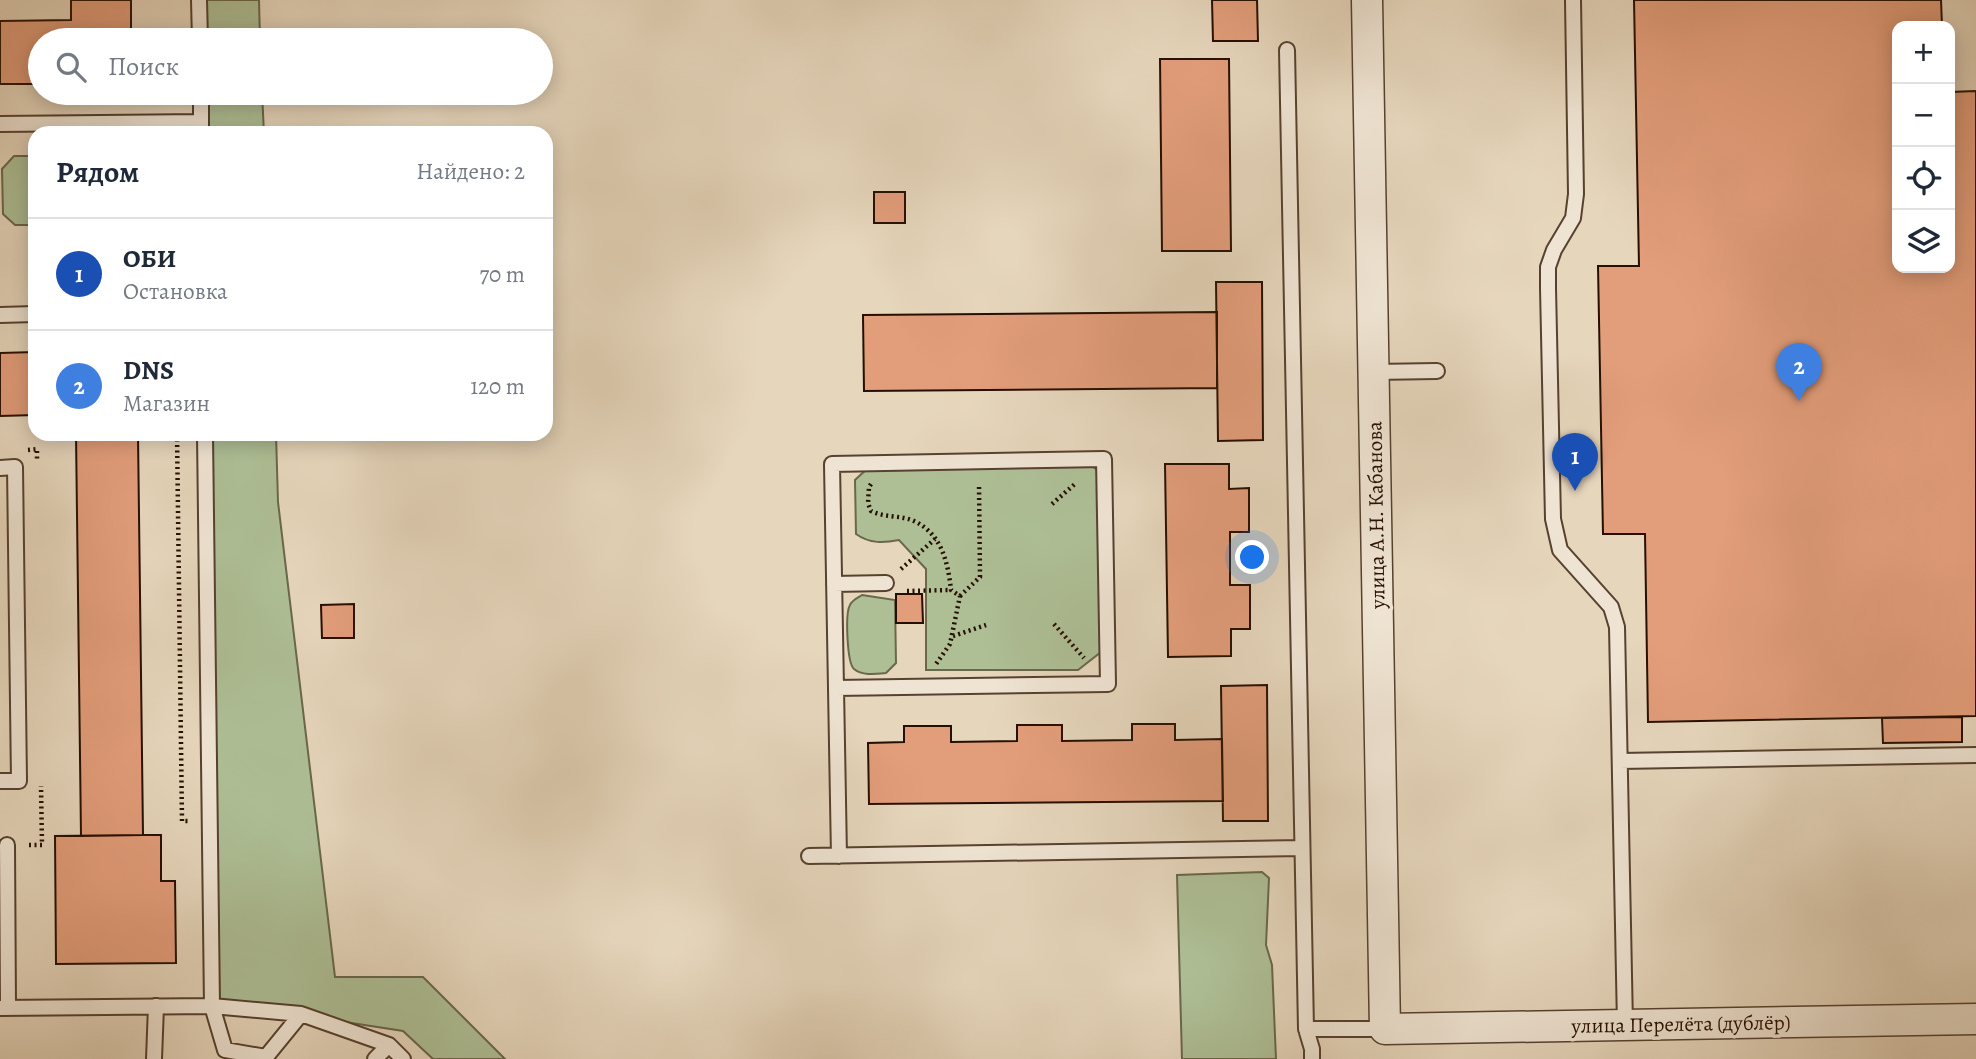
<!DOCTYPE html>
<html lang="ru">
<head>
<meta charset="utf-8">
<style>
  :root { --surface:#fff; --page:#f6f6f7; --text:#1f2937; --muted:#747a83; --line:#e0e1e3; --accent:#8f2418 }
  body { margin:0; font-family:Alegreya,serif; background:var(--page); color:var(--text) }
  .controls { position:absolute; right:21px; top:21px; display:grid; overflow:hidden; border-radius:14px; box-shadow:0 4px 18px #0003 }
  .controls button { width:63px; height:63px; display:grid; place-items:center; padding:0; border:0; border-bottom:2px solid var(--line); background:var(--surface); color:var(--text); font:35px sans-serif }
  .you { position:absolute; left:1253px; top:558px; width:24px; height:24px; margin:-18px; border:5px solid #fff; border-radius:50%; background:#1a73e8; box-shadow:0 0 0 10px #1a73e833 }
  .badge { display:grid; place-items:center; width:46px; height:46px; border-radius:50%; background:var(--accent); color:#fff; font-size:23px; font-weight:700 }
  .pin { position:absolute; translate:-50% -58px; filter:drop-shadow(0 2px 4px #0008) }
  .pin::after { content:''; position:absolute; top:37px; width:24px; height:21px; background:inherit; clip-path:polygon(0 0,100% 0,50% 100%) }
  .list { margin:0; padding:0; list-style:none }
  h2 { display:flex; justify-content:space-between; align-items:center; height:91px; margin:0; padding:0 28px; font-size:30px }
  h2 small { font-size:23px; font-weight:400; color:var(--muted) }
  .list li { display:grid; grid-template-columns:46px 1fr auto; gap:21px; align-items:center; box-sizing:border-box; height:112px; padding:0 28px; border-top:2px solid var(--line) }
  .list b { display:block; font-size:26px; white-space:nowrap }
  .list p { margin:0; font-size:23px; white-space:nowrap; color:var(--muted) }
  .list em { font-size:23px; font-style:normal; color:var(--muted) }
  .icon { flex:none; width:38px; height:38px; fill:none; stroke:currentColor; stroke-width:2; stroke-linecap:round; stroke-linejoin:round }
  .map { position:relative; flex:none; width:1976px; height:1059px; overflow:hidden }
  .search { position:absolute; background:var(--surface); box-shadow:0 4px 18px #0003; left:28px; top:28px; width:525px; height:77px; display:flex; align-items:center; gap:18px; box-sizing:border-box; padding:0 24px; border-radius:38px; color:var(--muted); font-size:26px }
  .panel { position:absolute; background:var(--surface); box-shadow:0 4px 18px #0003; left:28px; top:126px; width:525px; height:315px; border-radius:21px }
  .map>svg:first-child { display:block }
  .green { fill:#aebf96; stroke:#6a674b; stroke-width:2 }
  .building { fill:#e29d7a; stroke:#270f00; stroke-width:2 }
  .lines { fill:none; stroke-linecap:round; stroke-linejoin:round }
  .service-casing { stroke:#57412f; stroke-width:18 }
  .minor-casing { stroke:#57412f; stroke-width:33 }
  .path { stroke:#270f00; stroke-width:4.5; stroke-dasharray:2 3.5; stroke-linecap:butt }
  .service { stroke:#efe4d3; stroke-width:14 }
  .minor { stroke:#efe4d3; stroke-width:30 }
  .labels { text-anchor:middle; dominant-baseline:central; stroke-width:7; stroke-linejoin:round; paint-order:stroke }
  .street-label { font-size:21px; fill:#270f00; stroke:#efe4d3 }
</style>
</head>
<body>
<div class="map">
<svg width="1976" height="1059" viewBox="0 0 1976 1059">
  <rect width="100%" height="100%" fill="#e6d6bc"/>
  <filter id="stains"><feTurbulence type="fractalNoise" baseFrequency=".00286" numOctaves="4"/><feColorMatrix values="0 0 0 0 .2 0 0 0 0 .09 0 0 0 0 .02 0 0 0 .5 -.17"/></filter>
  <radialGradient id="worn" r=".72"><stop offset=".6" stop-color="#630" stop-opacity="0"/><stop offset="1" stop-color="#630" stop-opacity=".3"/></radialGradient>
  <path class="green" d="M 205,0 L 259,0 L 260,40 L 206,40 Z
    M 206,93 L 262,93 L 264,133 L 207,133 Z
    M 14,156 L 35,156 L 35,225 L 15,225 L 3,214 L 2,169 Z
    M 210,434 L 276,434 L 278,502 L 335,977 L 423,977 L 505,1059 L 433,1059 L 403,1031 L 216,1002 Z
    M 1083,462 L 1095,468 L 1099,474 L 1101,652 L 1078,670 L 926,670 L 926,569 L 899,540 C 884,543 870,544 856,534 L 855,480 L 869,467 Z
    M 862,595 L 895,600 L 896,663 L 886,673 C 876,674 862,676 854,669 C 847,663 845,613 850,605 C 852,600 857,598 862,595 Z
    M 1262,872 L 1269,878 L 1266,945 L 1272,965 L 1276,1059 L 1182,1059 L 1177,875 Z"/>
  <path class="building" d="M 71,0 L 131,0 L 131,40 L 40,40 L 40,84 L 0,84 L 0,21 L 71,20 Z
    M 1212,0 L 1257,0 L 1258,41 L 1213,41 Z
    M 1634,0 L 1941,0 L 1942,26 L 1897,26 L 1897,268 L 1950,268 L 1950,92 L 1976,91 L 1976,716 L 1648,722 L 1645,534 L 1603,534 L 1598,266 L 1639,266 Z
    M 1160,59 L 1229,59 L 1231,251 L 1162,251 Z
    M 874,192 L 905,192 L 905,223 L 874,223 Z
    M 1216,282 L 1262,282 L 1263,440 L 1218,441 Z
    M 1217,312 L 1217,388 L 864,391 L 863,315 Z
    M 35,352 L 35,415 L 0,416 L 0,353 Z
    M 76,434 L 138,434 L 143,835 L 81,836 Z
    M 1165,464 L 1229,464 L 1229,489 L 1249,488 L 1249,532 L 1230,532 L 1230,585 L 1250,585 L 1250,629 L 1231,629 L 1231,656 L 1168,657 Z
    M 896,594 L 922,594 L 923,623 L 896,623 Z
    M 354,604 L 354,638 L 322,638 L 321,605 Z
    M 1267,685 L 1268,821 L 1223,821 L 1221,686 Z
    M 1962,717 L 1962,742 L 1883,743 L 1882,718 Z
    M 1132,724 L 1175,724 L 1175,740 L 1222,739 L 1223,801 L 869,804 L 868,743 L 904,742 L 904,726 L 951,726 L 951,742 L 1017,741 L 1017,725 L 1062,725 L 1062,741 L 1132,740 Z
    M 143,835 L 161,835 L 161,881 L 175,881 L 176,963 L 56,964 L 55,836 Z"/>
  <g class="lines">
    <g class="service-casing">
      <path id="service" d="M 199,0 L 200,40
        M 1573,0 L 1576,194 L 1573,218 L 1554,250 L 1548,267 L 1548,288 L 1553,519 L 1560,550 L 1611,607 L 1617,627 L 1625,1025
        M 1287,50 L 1306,1029
        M 201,93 L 201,133
        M 0,124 L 201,122
        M 0,315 L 35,314
        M 1374,372 L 1437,371
        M 205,434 L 212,1006 L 225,1050 L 266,1057 L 301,1014
        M 0,468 L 15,467 L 19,781 L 0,781
        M 834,584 L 886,583
        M 836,688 L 1108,684 L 1104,459 L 832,464 L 839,856
        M 1620,761 L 1976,755
        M 7,845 L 8,1008
        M 809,856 L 1302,848
        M 0,1008 L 212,1006 L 301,1014 L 389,1045 L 403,1059
        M 154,1059 L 156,1006
        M 375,1059 L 389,1045
        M 1312,1059 L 1312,1049 L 1306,1029 L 1385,1029"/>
    </g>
    <g class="minor-casing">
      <path id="minor" d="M 1367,0 L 1385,1029 L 1976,1019"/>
    </g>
    <path class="path" d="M 177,434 L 182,821 L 188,821
      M 28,450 L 37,449 L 37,459
      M 871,484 L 869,487 L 868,503 L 871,511 C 885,518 901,515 914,521 C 942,534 948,563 951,590 L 960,596 L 950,644 L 936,664
      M 1052,504 L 1076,483
      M 901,569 L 935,539
      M 907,591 L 951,590
      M 960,596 L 980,577 L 979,484
      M 1054,624 L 1084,658
      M 953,636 L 986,625
      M 29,845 L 42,845 L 41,786"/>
    <use href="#service" class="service"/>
    <use href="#minor" class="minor"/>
  </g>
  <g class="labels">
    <g class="street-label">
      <text transform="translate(1376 515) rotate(-91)">улица А.Н. Кабанова</text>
      <text transform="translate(1681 1024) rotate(-1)">улица Перелёта (дублёр)</text>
    </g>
  </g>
  <rect width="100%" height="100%" filter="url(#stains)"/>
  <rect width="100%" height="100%" fill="url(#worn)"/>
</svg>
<div class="controls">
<button>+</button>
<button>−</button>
<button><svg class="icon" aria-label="locate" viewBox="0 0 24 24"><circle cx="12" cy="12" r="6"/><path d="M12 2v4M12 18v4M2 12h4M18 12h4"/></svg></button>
<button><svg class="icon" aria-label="layers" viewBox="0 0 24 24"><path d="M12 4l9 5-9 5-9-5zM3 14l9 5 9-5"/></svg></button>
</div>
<div class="you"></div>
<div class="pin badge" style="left:1575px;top:491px;background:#1a4fb4">1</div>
<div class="pin badge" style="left:1799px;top:401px;background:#3f7fe0">2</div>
<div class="search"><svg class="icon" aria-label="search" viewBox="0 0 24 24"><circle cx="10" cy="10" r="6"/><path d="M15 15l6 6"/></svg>Поиск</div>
<section class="panel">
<h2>Рядом<small>Найдено: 2</small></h2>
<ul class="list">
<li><span class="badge" style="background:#1a4fb4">1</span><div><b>ОБИ</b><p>Остановка</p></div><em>70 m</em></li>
<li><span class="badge" style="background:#3f7fe0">2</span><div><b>DNS</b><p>Магазин</p></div><em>120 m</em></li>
</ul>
</section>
</div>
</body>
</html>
